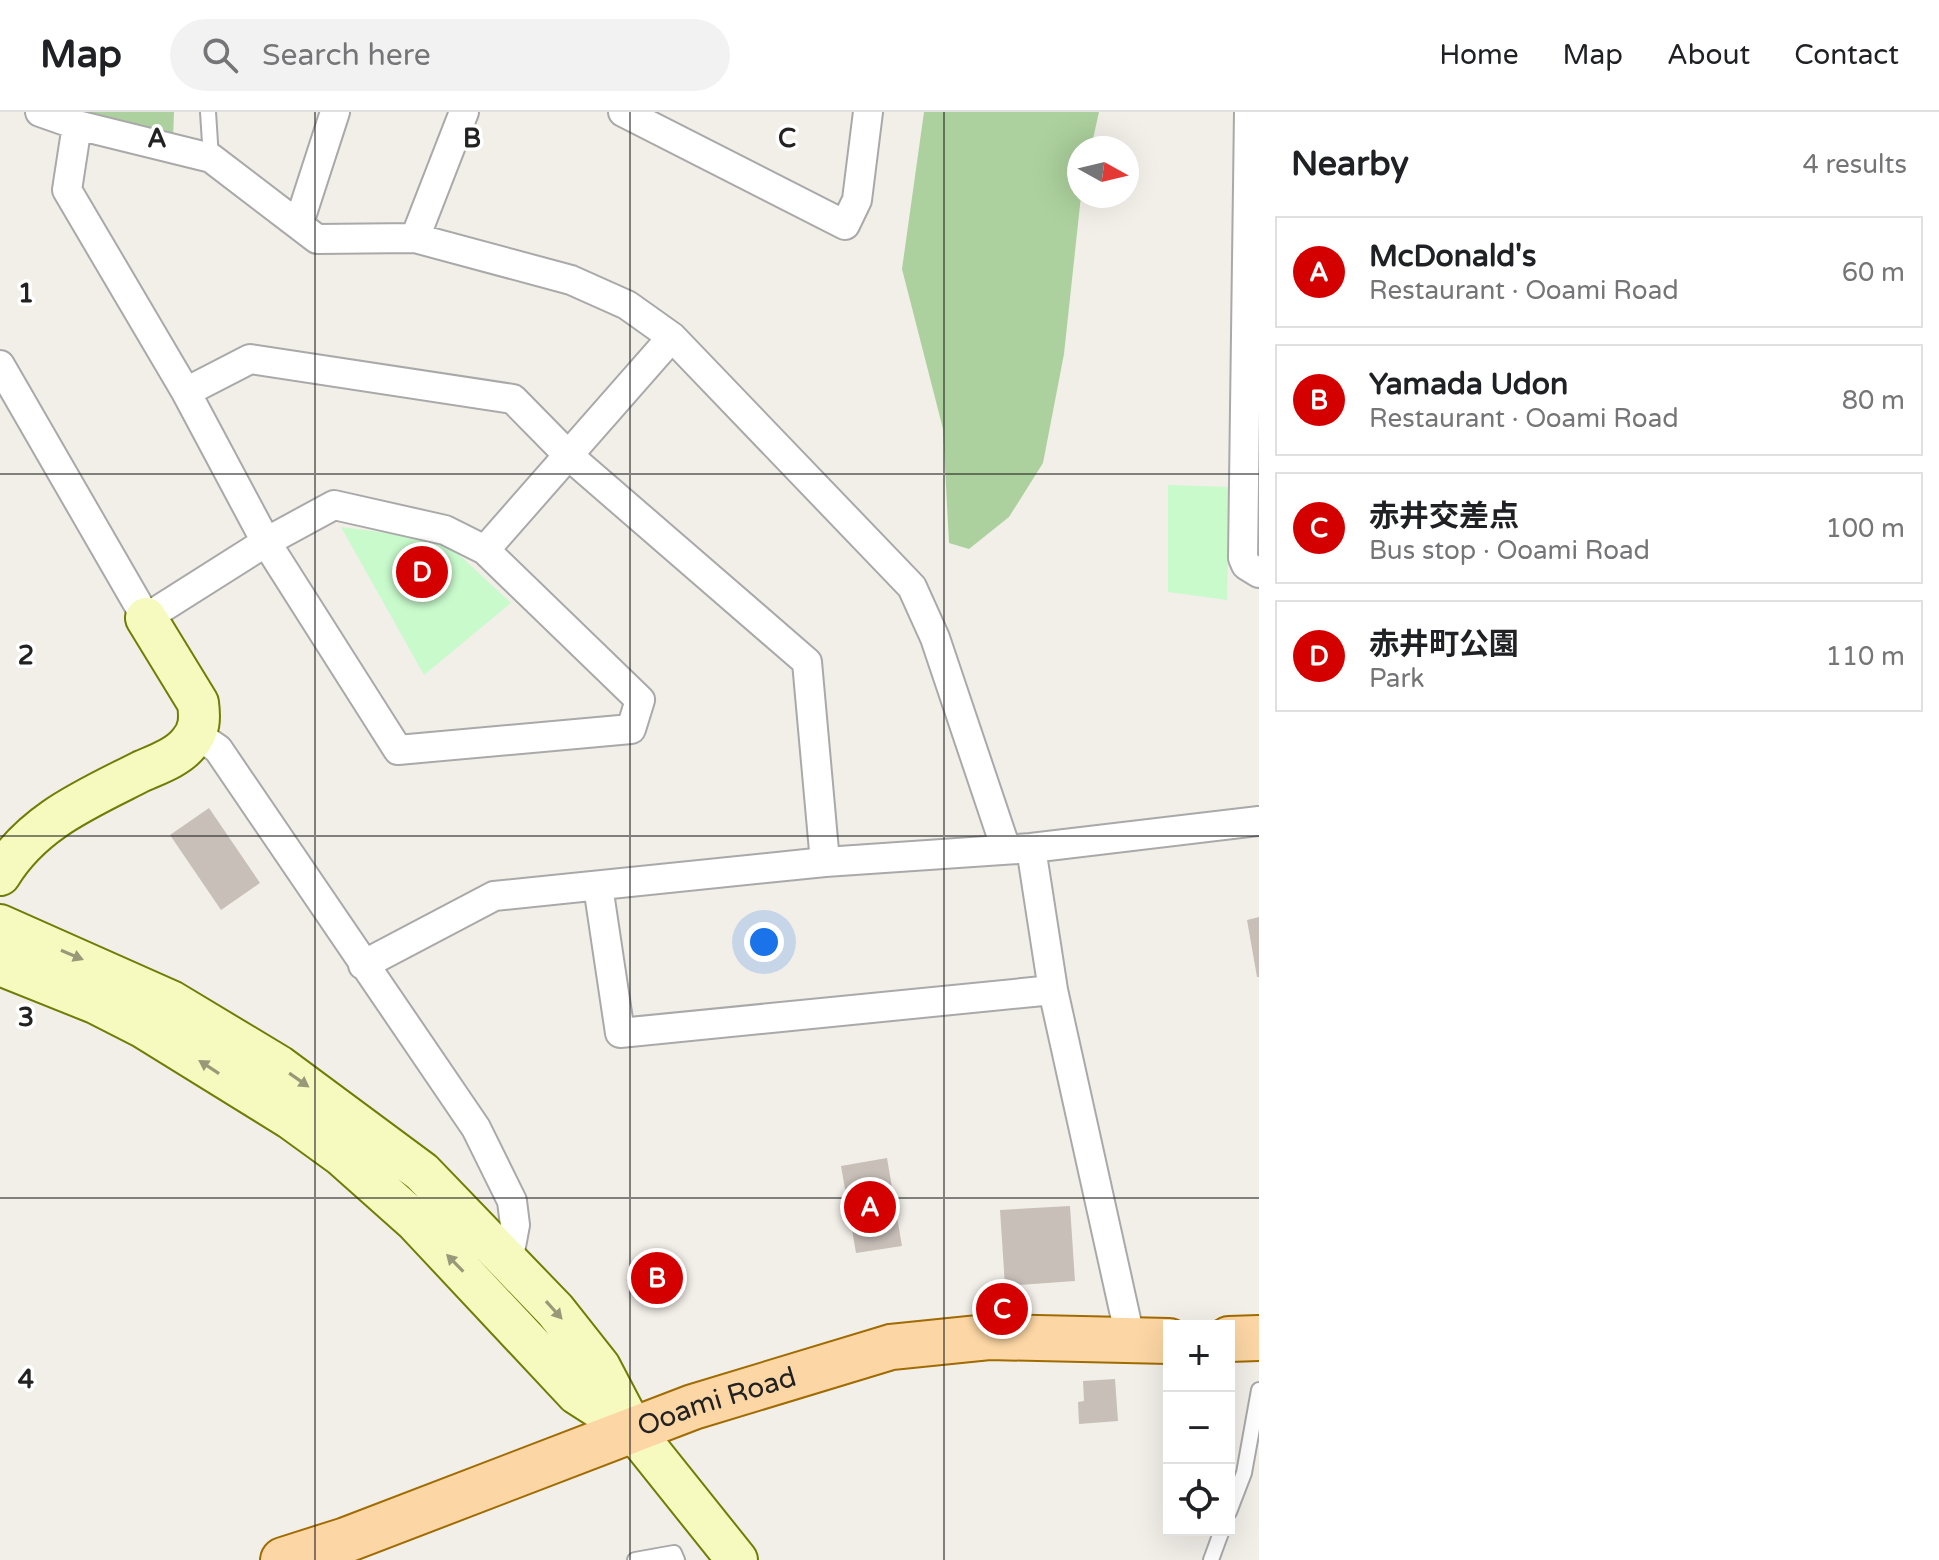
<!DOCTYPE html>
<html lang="en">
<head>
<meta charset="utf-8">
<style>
  :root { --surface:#fff; --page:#f2f2f2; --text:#202124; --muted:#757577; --line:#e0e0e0; --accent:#d40000 }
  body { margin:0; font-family:"Varela Round","Noto Sans JP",sans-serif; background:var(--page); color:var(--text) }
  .controls { position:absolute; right:24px; bottom:24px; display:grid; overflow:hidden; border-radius:0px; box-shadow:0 8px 32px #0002 }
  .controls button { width:72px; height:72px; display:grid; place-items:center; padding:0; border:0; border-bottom:2px solid var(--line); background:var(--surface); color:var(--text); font:40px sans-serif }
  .compass { position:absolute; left:1067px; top:24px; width:72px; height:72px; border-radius:50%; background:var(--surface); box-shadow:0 8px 32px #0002; rotate:98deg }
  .you { position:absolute; left:764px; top:830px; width:28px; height:28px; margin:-20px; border:6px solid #fff; border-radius:50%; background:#1a73e8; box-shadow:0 0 0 12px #1a73e833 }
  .badge { display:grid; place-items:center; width:52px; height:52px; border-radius:50%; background:var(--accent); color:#fff; font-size:26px; font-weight:700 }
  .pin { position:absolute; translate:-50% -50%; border:4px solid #fff; box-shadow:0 2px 8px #0006 }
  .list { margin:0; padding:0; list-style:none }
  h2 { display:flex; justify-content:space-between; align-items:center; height:104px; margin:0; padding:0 32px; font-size:34px }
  h2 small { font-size:26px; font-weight:400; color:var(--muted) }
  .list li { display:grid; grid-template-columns:52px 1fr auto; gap:24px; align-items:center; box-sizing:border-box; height:112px; margin:0 16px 16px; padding:0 16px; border:2px solid var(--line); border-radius:0px }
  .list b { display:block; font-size:30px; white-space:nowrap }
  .list p { margin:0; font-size:26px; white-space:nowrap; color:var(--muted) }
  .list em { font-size:26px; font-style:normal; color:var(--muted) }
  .icon { flex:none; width:44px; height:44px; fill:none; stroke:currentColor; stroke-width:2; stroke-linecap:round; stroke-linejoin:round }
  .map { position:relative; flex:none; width:1259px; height:1448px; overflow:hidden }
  header { display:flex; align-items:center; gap:48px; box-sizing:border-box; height:112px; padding:0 40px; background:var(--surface); border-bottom:2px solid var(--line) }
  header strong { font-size:38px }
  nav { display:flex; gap:44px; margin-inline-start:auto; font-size:28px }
  .search { width:560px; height:72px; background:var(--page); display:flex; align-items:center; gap:20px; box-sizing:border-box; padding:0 28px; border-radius:44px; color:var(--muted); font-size:30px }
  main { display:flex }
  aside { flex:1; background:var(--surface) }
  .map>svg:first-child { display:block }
  .forest { fill:#add19e }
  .park { fill:#c8facc }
  .building { fill:#c7bfb8 }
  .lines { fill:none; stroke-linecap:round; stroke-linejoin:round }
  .lane-casing { stroke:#a9a9a9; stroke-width:18 }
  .street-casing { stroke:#a9a9a9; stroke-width:32 }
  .secondary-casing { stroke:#707d05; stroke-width:44 }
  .primary-casing { stroke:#a06b00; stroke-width:48 }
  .lane { stroke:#fff; stroke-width:14 }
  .street { stroke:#fff; stroke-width:28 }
  .secondary { stroke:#f7fabf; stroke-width:40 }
  .primary { stroke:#fcd6a4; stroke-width:44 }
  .oneway { fill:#979978 }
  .grid { fill:none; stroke:#222; stroke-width:2; stroke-opacity:0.55 }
  .labels { text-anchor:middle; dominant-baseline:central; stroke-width:7; stroke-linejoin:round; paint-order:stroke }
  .street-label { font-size:28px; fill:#222; stroke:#fff }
  .grid-label { font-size:26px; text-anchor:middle; font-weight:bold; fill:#222; stroke:#fff; stroke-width:7; stroke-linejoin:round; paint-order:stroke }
</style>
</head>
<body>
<header>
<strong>Map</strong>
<div class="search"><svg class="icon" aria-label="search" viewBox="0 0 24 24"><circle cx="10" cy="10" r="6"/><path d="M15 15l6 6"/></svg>Search here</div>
<nav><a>Home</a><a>Map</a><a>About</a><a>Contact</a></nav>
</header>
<main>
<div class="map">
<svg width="1259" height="1448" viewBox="0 0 1259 1448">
  <rect width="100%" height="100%" fill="#f2efe9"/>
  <path class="forest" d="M 74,0 L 174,0 L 173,27 Z
    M 924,0 L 1099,0 L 1091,36 L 1079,36 L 1081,84 L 1064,242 L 1043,351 L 1009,405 L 969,437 L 949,431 L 943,317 L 902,157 Z"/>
  <path class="park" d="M 1168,373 L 1230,375 L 1227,488 L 1168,480 Z
    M 341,415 L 443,428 L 511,491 L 424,563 Z"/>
  <path class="building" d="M 209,696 L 260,771 L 221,798 L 170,723 Z
    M 1259,805 L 1259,865 L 1257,865 L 1247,808 Z
    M 887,1046 L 902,1134 L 856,1141 L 841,1054 Z
    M 1070,1094 L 1075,1169 L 1005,1174 L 1000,1098 Z
    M 1115,1267 L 1118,1309 L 1079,1312 L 1078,1290 L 1084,1289 L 1083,1269 Z"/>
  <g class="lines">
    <g class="lane-casing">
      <path id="lane" d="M 208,0 L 211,46
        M 1229,1400 L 1244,1361 L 1259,1278
        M 635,1448 L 674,1441 L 677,1448
        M 1211,1448 L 1222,1418"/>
    </g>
    <g class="street-casing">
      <path id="street" d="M 40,0 L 77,13 L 211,46 L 317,127 L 415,126 L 571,168 L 627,193 L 672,225 L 912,475 L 935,526 L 1006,737
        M 623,0 L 845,113 L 857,88 L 868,0
        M 1249,0 L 1243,446 L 1246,453 L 1259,461
        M 299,111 L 335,0
        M 415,126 L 464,0
        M 0,253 L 146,506 L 266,430 L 334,393 L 445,418 L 485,438 L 640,588 L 631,617 L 398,638 L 266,430 L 186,280 L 67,78 L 77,13
        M 186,280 L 250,247 L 513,287 L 568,343 L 807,550 L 825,750
        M 485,438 L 672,225
        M 196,622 L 218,637 L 476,1016 L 512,1089 L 515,1113 L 508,1150
        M 1031,736 L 1053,878 L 1131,1230
        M 598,774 L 620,921 L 1053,878
        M 363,853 L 494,784 L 825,750 L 1031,736 L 1259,709"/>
    </g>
    <g class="secondary-casing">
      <path id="secondary" d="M 0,763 C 33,709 87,687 142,659 C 158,652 178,645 189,631 C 200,619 200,606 198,591 L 146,506
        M 0,813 L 171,889 L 279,954 L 422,1060 L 555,1198 L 600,1255 L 633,1318 L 737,1448
        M 0,853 L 95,891 L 144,916 L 291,1007 L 342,1044 L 415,1109 L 577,1282 L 630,1316"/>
    </g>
    <g class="primary-casing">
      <g id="primary">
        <path d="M 1229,1227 L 1259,1226"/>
        <path id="s1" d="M 283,1448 L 346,1428 L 693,1295 L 891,1235 L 989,1225 L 1169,1229"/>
      </g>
    </g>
    <use href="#lane" class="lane"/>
    <use href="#street" class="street"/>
    <use href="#secondary" class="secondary"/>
    <use href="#primary" class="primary"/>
  </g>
  <defs><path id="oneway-solid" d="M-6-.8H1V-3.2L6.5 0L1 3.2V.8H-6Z" transform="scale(2)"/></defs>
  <g class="oneway">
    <use href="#oneway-solid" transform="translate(72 843) rotate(23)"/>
    <use href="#oneway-solid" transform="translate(209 955) rotate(-147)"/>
    <use href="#oneway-solid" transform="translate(299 968) rotate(35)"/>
    <use href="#oneway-solid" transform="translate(455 1151) rotate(-134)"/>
    <use href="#oneway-solid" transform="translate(554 1198) rotate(48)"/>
  </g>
  <path class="grid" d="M 315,0 L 315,1448M 630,0 L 630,1448M 944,0 L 944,1448M 0,362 L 1259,362M 0,724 L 1259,724M 0,1086 L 1259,1086"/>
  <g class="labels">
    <g class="street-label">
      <text stroke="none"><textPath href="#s1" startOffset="462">Ooami Road</textPath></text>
    </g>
  </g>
  <g class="grid-label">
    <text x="157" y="35">A</text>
    <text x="472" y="35">B</text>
    <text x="787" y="35">C</text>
    <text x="26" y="190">1</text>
    <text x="26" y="552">2</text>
    <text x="26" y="914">3</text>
    <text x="26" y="1276">4</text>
  </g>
</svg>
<div class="controls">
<button>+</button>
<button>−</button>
<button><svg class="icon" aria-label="locate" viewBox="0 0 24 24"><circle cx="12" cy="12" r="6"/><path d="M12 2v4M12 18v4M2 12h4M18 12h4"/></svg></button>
</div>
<svg class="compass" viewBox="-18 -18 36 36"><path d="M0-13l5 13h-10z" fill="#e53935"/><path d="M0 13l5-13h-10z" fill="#757577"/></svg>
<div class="you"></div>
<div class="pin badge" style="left:870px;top:1095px">A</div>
<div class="pin badge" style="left:657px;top:1166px">B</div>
<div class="pin badge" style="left:1002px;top:1197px">C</div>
<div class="pin badge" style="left:422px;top:460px">D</div>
</div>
<aside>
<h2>Nearby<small>4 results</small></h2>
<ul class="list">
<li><span class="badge">A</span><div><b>McDonald's</b><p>Restaurant · Ooami Road</p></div><em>60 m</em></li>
<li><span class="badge">B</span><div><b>Yamada Udon</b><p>Restaurant · Ooami Road</p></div><em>80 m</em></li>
<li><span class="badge">C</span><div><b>赤井交差点</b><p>Bus stop · Ooami Road</p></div><em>100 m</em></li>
<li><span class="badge">D</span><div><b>赤井町公園</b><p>Park</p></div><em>110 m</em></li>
</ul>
</aside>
</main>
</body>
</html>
